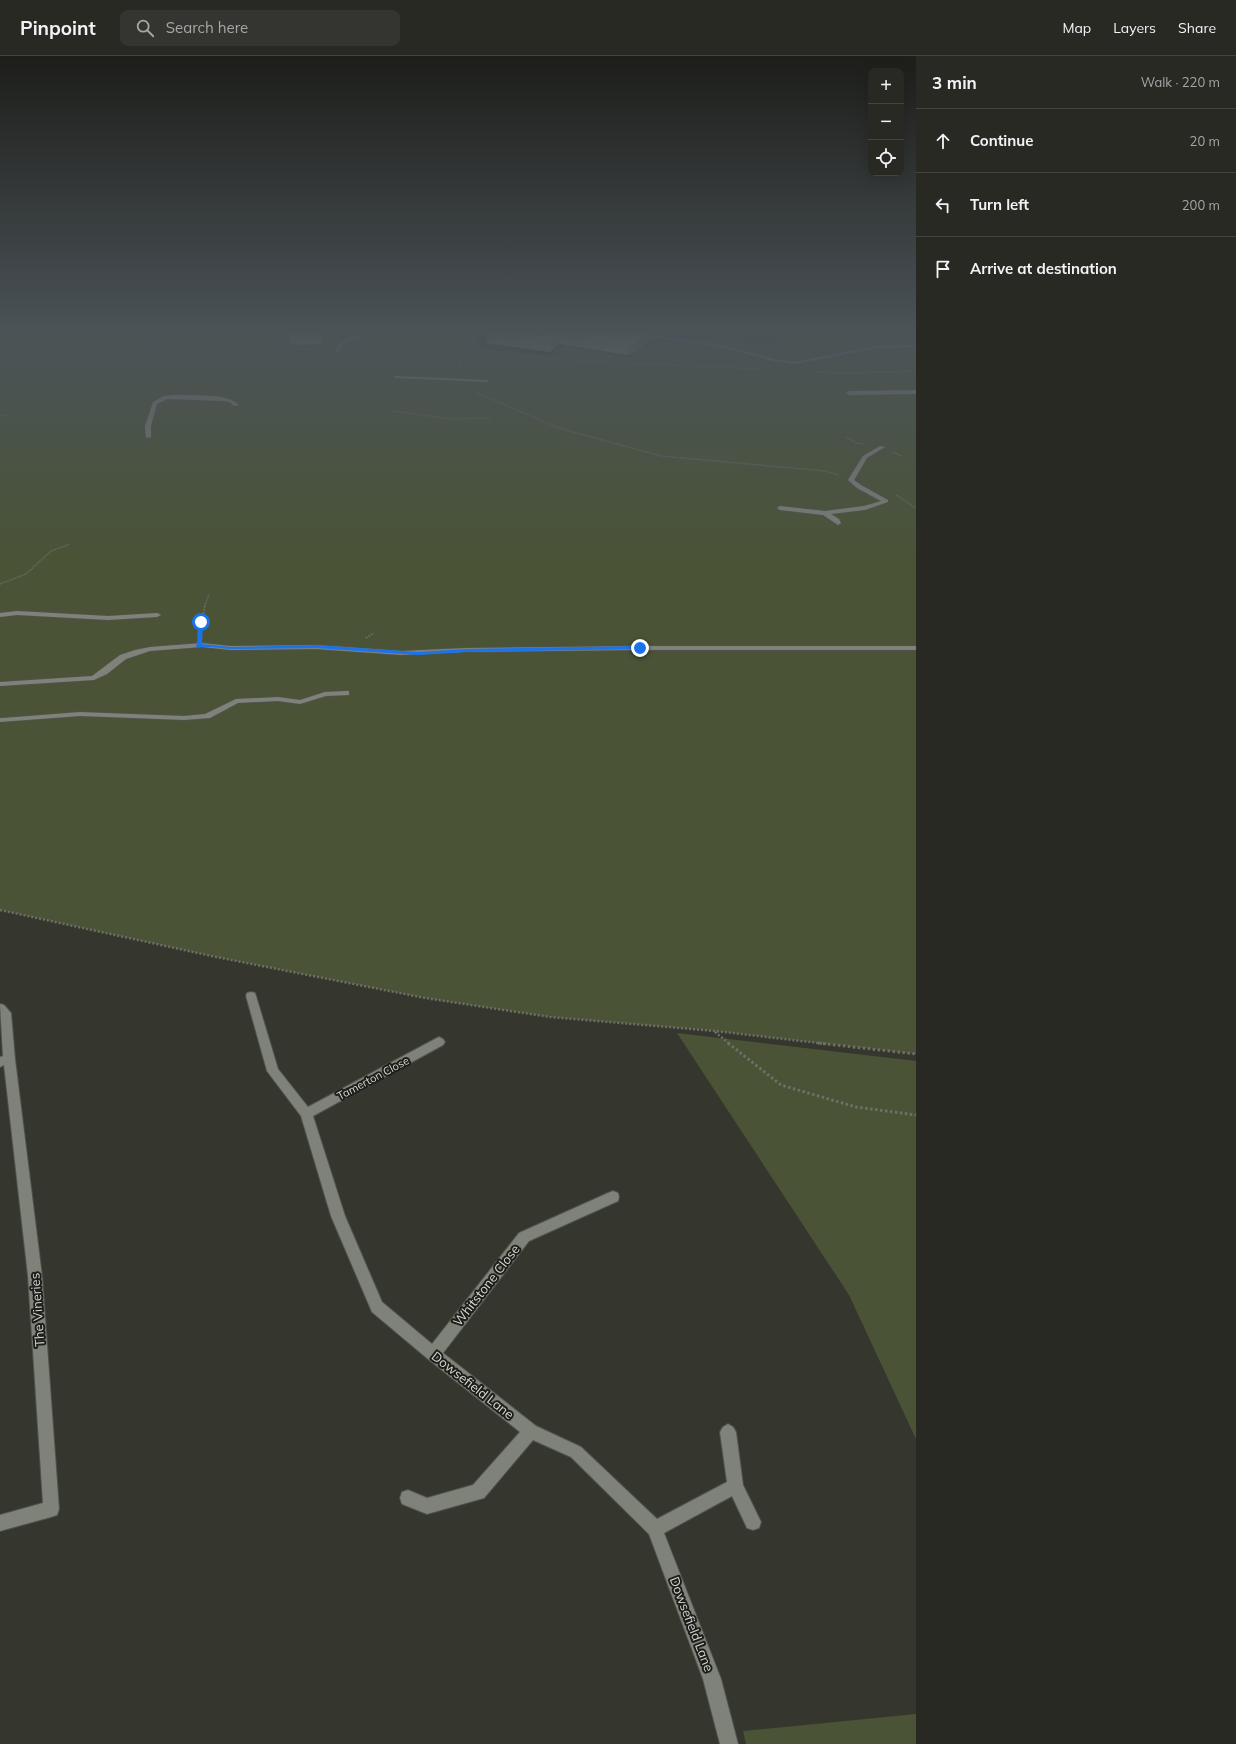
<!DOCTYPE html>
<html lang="en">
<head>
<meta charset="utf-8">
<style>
  :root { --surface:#282923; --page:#343530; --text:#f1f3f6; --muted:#a5a6a6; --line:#444541 }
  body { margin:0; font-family:Mulish,sans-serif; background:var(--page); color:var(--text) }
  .controls { position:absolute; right:12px; top:12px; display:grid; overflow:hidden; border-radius:8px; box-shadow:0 4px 16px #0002 }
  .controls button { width:36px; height:36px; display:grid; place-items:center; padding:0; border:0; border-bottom:1px solid var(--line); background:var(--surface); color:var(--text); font:20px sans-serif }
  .stop { position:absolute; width:12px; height:12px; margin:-9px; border:3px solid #1a73e8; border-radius:50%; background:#fff }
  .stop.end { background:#1a73e8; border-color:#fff; box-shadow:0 1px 4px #0008 }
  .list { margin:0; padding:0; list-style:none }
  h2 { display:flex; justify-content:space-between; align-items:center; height:52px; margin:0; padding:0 16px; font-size:17px }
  h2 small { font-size:13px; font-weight:400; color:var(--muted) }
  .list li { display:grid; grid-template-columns:26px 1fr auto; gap:12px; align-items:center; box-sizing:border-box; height:64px; padding:0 16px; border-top:1px solid var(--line) }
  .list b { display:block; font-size:15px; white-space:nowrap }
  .list em { font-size:13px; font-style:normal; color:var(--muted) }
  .icon { flex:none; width:22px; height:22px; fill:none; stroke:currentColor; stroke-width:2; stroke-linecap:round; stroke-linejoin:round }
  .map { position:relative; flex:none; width:916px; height:1688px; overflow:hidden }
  header { display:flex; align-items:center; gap:24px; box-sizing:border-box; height:56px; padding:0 20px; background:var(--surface); border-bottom:1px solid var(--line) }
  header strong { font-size:19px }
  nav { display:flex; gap:22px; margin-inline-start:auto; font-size:14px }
  .search { width:280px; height:36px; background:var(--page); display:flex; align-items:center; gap:10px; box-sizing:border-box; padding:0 14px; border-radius:8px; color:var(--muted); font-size:15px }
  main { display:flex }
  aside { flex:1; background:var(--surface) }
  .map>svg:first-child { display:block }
  .green { fill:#4a5335 }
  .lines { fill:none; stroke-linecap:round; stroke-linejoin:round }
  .service-casing { stroke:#50534c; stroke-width:2 }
  .minor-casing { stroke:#50534c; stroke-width:2 }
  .path-far3 { stroke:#6d6f68; stroke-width:1.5; stroke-dasharray:1 1; stroke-linecap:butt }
  .path-far2 { stroke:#6d6f68; stroke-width:2; stroke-dasharray:1.5 1.5; stroke-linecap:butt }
  .path-far1 { stroke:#6d6f68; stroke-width:2.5; stroke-dasharray:2 2; stroke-linecap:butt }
  .path { stroke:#6d6f68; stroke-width:3; stroke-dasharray:2.5 2.5; stroke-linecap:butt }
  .service { fill:#7f8279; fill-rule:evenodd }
  .minor { fill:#7f8279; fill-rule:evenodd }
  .wall { fill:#95978f }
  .shaded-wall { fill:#797b74 }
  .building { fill:#adb0a6; stroke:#797b74 }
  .route { fill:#1a73e8 }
  .labels { text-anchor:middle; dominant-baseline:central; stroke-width:4; stroke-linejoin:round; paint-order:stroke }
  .street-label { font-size:11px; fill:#d6d8d3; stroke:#1d1e1a }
  .near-street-label { font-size:13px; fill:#d6d8d3; stroke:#1d1e1a }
</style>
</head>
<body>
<header>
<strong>Pinpoint</strong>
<div class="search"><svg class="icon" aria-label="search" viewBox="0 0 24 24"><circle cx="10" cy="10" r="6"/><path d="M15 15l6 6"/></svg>Search here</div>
<nav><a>Map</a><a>Layers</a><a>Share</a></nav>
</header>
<main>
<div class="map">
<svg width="916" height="1688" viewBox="0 0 916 1688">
  <rect width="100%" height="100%" fill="#35372f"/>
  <path class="green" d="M 0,273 L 486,273 L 475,284 L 485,293 L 548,299 L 564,290 L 630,301 L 638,291 L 685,281 L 736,283 L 767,290 L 785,280 L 757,273 L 909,273 L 916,276 L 916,998 L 715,975 L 550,961 L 425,942 L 216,901 L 0,854 Z
    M 677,977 L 916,1005 L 916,1383 L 849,1239 Z
    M 916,1658 L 916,1688 L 746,1688 L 743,1675 Z"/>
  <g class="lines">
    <g class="service-casing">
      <path id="service" d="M 367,273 L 372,273 L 365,281 L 346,287 L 338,296 L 334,295 L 342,285 L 361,279 Z
        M 394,320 L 487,324 L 489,325 L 487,326 L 396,322 Z
        M 916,334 L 916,338 L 849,339 L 846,337 L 849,335 Z
        M 178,339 C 194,340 228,337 239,349 L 234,350 L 230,346 L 223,345 L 167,343 L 157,348 L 151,370 L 151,381 L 146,382 L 145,370 L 153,346 L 164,340 Z
        M 880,390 L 885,391 L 867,402 L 854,424 L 861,429 L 888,444 L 888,446 L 865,454 L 831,458 L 839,463 L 841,467 L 838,469 L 823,459 L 780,454 L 777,452 L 780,450 L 825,455 L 864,450 L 881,445 L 857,432 L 848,424 L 863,400 Z
        M 202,587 L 230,590 L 316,589 L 401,595 L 466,592 L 640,590 L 916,590 L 916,594 L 640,594 L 466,596 L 401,599 L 316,593 L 230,594 L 202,591 L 150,595 L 126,603 L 107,618 L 94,624 L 0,630 L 0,626 L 92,620 L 120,599 L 135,594 L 150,591 Z
        M 346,635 L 349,635 L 349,639 L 326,640 L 300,648 L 278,645 L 238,647 L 210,662 L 184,664 L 80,660 L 0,666 L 0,662 L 3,662 L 80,656 L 184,660 L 205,658 L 236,643 L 278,641 L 300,644 L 325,636 Z"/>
    </g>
    <g class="minor-casing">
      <path id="minor" d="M 523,274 L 550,276 L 552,277 L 550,278 L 526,276 L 517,284 L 519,286 L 512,285 L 512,283 Z
        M 638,277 L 726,290 L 773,303 L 795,306 L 877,290 L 916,289 L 916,291 L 877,292 L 795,308 L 773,305 L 726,292 L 636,279 Z
        M 17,555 L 108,560 L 157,557 L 161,559 L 157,561 L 108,564 L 17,559 L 0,561 L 0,557 Z
        M 251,936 L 255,937 L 256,940 L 278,1013 L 308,1051 L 435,983 L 439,981 L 443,983 L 445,986 L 443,989 L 313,1060 L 345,1160 L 382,1246 L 432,1288 L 519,1177 L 608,1137 L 613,1135 L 618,1137 L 619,1141 L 618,1145 L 529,1185 L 443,1297 L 536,1370 L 581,1391 L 657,1463 L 727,1426 L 720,1376 L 723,1371 L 728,1368 L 733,1371 L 736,1376 L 743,1429 L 761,1466 L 759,1472 L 753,1474 L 747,1472 L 732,1440 L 664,1477 L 721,1623 L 738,1688 L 720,1688 L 703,1623 L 649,1478 L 571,1401 L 533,1384 L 484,1442 L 427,1458 L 402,1448 L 400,1442 L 402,1436 L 408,1434 L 427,1442 L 473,1429 L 520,1376 L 428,1303 L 372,1256 L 331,1160 L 301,1060 L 267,1015 L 246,940 L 247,937 Z
        M 0,948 L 4,949 L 11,957 L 15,1003 L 42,1220 L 59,1453 L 57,1459 L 51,1461 L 0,1475 L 0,1459 L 43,1447 L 28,1220 L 4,1009 L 0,1011 L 0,1001 L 3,1000 Z"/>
    </g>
    <path class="path-far3" d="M 178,273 L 243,276 L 245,273
      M 459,273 L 461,295 L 460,313
      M 0,276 L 97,276 L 324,295
      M 357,295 L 461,295 L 561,304 L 760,313
      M 815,316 L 852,317 L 916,315
      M 477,337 L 562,373 L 661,400 L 825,415 L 839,419
      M 392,355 L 453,363 L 491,362
      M 0,360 L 10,358
      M 846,381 L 856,387 L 864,388
      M 892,396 L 902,400
      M 896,439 L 916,452
      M 0,528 L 26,518 L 51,495 L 70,488
      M 205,549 L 209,538"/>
    <path class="path-far2" d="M 200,578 L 205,548
      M 366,582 L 374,577"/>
    <path class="path-far1" d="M 0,854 L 216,901 L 425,942 L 550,961 L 715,975 L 827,988
      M 715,976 L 730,988"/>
    <path class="path" d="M 728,987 L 781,1029 L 856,1051 L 916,1059
      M 818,987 L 916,998"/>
    <use href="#service" class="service"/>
    <use href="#minor" class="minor"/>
  </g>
  <path class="wall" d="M 322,273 L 322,288 L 291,289 L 291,283 Z
    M 493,273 L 522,273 L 518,277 L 540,280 L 547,274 L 536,273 L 662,273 L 657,277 L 652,276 L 652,282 L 633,297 L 627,299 L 559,288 L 550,296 L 487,287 L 487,278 Z"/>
  <path class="shaded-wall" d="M 512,273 L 522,273 L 512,282 L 511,281 Z
    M 652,273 L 653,273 L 652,282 L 633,297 L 627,299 L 628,290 Z
    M 658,273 L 662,273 L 657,277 Z
    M 560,279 L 559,288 L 550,296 L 551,287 Z"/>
  <path class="building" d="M 291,273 L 322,273 L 322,283 L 291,283 Z
    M 493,273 L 512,273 L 511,276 L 540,280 L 548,273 L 652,273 L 634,288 L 628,290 L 560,279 L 551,287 L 487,278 Z"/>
  <linearGradient id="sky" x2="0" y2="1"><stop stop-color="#1d1e1a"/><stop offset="0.54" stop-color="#4b5358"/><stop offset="1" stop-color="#4b5358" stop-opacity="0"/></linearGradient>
  <rect width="916" height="510" fill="url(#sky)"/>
  <path class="route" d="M 201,564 L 203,566 L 202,588 L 230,591 L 316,589 L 418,596 L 466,593 L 640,590 L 642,592 L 640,593 L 466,596 L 418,599 L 316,592 L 230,593 L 211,591 L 196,591 L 197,587 L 198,566 Z"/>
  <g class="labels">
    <g class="street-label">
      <text transform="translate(373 1022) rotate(-28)">Tamerton Close</text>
    </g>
    <g class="near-street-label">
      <text transform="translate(486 1229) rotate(-52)">Whitstone Close</text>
      <text transform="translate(37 1254) rotate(-94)">The Vineries</text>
      <text transform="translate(473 1329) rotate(38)">Dowsefield Lane</text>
      <text transform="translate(692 1568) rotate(69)">Dowsefield Lane</text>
    </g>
  </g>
</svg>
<div class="controls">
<button>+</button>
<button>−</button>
<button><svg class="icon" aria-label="locate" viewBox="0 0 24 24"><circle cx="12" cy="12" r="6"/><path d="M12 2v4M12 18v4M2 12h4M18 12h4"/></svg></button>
</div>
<div class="stop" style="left:201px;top:566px"></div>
<div class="stop end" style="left:640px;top:592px"></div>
</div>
<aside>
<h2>3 min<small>Walk · 220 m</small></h2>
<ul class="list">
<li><svg class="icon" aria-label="ahead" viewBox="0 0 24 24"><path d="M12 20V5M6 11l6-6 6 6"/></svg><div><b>Continue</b></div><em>20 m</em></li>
<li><svg class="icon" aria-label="left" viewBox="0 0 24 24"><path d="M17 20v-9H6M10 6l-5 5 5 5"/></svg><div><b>Turn left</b></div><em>200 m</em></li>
<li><svg class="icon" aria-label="arrive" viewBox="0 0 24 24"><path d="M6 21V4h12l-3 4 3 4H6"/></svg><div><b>Arrive at destination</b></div></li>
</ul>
</aside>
</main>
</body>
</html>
